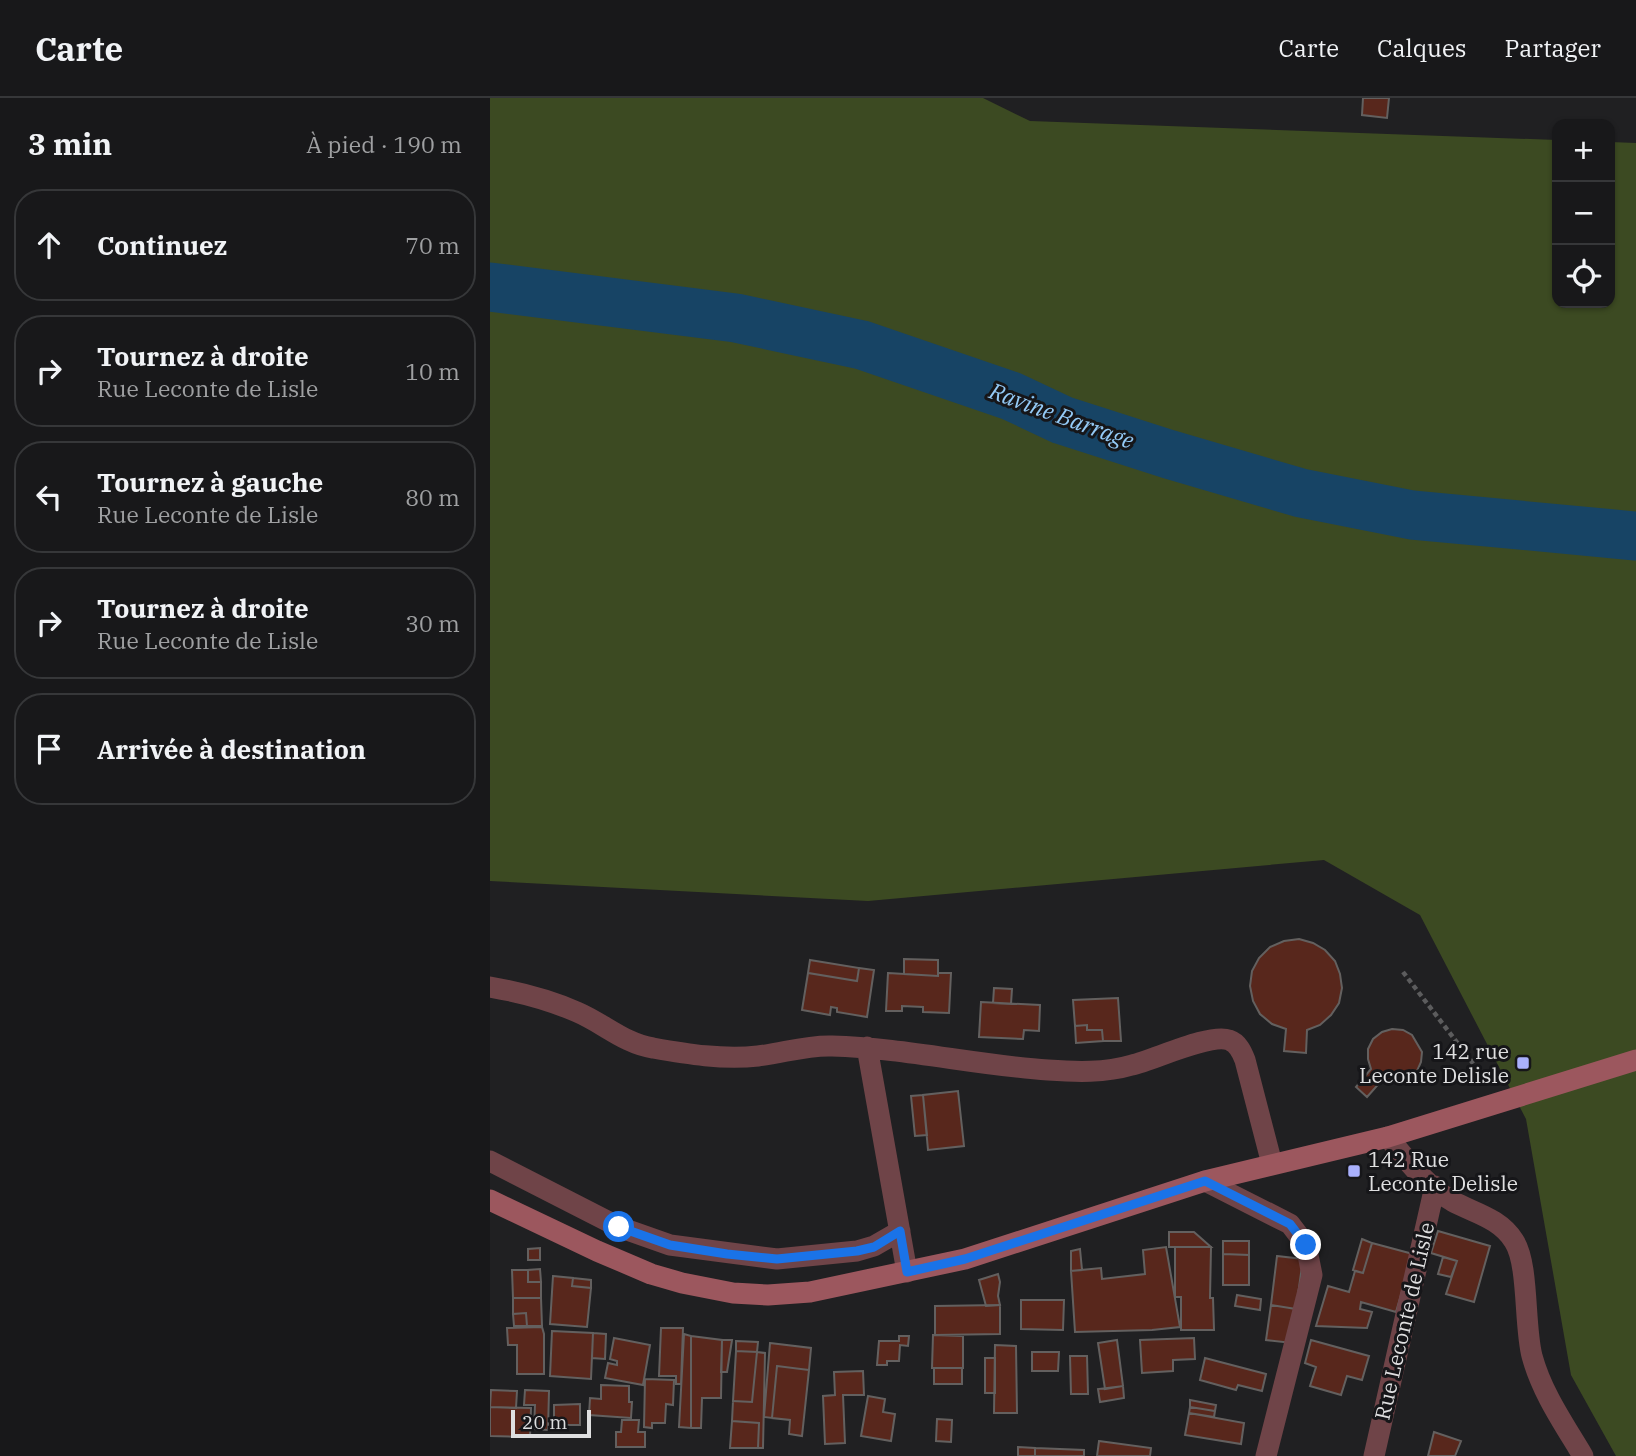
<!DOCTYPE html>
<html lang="fr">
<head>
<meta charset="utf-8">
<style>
  :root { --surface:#18181a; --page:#252527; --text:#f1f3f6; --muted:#9fa0a2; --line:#363739 }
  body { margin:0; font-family:"IBM Plex Serif",serif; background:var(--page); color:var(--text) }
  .controls { position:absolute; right:21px; top:21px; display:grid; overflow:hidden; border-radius:14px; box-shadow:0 2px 5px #0004 }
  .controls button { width:63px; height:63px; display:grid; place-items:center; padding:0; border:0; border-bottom:2px solid var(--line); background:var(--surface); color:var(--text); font:35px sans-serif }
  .scale { position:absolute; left:21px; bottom:18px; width:80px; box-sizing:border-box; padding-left:7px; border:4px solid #dfdfe0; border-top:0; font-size:19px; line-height:24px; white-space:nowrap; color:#dfdfe0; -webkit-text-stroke:5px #161619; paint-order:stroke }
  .stop { position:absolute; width:21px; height:21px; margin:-16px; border:5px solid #1a73e8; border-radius:50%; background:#fff }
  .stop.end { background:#1a73e8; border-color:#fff; box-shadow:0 2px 7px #0008 }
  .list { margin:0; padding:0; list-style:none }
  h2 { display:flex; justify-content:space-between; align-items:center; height:91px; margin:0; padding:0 28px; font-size:30px }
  h2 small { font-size:23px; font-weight:400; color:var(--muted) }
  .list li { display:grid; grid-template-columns:46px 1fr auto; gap:21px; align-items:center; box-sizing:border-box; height:112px; margin:0 14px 14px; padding:0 14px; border:2px solid var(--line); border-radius:28px }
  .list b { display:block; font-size:26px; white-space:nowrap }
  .list p { margin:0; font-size:23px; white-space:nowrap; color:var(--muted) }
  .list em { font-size:23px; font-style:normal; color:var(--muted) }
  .icon { flex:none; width:38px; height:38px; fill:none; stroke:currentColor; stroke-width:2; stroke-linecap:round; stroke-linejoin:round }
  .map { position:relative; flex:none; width:1146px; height:1358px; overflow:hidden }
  header { display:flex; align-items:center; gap:42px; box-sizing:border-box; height:98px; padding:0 35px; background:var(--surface); border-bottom:2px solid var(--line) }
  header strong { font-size:33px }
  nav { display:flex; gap:38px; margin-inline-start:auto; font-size:24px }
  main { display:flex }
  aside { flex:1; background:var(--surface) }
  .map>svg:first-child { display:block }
  .green { fill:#3c4a22 }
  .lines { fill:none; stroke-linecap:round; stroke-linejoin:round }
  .river { stroke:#174465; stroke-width:49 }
  .building { fill:#58271c; stroke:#63605f; stroke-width:2 }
  .path { stroke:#5c5c5d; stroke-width:4.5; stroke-dasharray:5 3.5; stroke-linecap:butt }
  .minor { stroke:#6f4448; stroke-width:21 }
  .secondary { stroke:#9c575e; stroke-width:21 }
  .route { stroke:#1a73e8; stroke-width:9 }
  .poi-dot { fill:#a9b0fc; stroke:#161619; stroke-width:2.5 }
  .labels { text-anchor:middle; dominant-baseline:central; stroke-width:6; stroke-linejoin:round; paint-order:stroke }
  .poi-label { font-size:21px; fill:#dfdfe0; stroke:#161619; text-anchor:end }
  .street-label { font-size:21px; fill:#dfdfe0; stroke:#161619 }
  .water-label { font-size:23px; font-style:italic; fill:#94caf6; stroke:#161619 }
</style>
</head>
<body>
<header>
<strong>Carte</strong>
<nav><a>Carte</a><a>Calques</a><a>Partager</a></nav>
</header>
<main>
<aside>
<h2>3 min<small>À pied · 190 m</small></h2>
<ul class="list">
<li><svg class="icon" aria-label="ahead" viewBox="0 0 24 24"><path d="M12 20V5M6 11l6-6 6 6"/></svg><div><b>Continuez</b></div><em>70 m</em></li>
<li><svg class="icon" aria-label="right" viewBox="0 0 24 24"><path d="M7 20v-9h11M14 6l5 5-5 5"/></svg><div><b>Tournez à droite</b><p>Rue Leconte de Lisle</p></div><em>10 m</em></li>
<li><svg class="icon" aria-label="left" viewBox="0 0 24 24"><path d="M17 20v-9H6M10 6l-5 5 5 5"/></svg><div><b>Tournez à gauche</b><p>Rue Leconte de Lisle</p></div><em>80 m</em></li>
<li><svg class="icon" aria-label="right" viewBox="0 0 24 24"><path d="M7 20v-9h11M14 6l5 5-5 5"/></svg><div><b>Tournez à droite</b><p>Rue Leconte de Lisle</p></div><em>30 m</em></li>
<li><svg class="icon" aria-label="arrive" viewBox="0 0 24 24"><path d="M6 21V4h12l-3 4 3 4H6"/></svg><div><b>Arrivée à destination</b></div></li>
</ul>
</aside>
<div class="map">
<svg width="1146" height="1358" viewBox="0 0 1146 1358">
  <rect width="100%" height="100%" fill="#202022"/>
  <path class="green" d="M 0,0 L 493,0 L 540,23 L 1067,42 L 1067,205 L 1120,205 L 1120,44 L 1146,45 L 1146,1358 L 1126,1358 L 1081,1277 L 1036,1021 L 930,817 L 834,762 L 378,803 L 0,783 Z"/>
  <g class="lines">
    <path class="river" d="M 0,189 L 246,220 L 372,247 L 521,298 L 572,322 L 678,356 L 811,395 L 922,417 L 1146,438"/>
  </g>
  <path class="building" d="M 873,0 L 899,0 L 897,20 L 872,17 Z
    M 809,841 L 823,845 L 835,852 L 845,863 L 850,876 L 852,890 L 849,905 L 841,917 L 830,927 L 817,932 L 816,955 L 794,953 L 796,931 L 782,926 L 770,916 L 763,903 L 760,888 L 762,873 L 769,860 L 780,849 L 794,843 Z
    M 414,861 L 448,862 L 448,878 L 414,876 Z
    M 320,862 L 369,870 L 367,883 L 318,875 Z
    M 369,870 L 384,872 L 377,919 L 347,914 L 347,910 L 341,909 L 340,917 L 312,912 L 318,875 L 367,883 Z
    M 398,875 L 448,878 L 448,875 L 461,875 L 459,915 L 433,914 L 433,909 L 412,908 L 412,913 L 396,913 Z
    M 504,890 L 522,891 L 521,906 L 503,905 Z
    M 628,900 L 631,943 L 613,943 L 612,932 L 597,932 L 597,927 L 585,928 L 583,902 Z
    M 491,904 L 550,907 L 549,933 L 534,932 L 533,941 L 489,939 Z
    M 597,927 L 597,932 L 612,932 L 613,943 L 586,945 L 585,928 Z
    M 902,931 L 913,932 L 922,937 L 932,954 L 931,964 L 927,973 L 921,980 L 912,985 L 892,982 L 877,999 L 866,989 L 881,971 L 878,961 L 878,951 L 883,941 L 892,934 Z
    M 468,993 L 474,1048 L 438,1052 L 433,997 Z
    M 433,997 L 437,1037 L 425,1038 L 421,998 Z
    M 948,1133 L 1000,1148 L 984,1204 L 956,1196 L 967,1163 L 941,1155 Z
    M 679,1134 L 704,1134 L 721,1149 L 679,1149 Z
    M 872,1141 L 882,1145 L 873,1175 L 863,1172 Z
    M 733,1143 L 759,1143 L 759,1157 L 733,1156 Z
    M 882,1145 L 923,1156 L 906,1214 L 871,1204 L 870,1211 L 882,1214 L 877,1230 L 826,1228 L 838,1188 L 859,1194 L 865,1173 L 873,1175 Z
    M 676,1149 L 690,1229 L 662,1232 L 585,1234 L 581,1173 L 611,1170 L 612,1181 L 655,1176 L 653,1152 Z
    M 685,1149 L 721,1149 L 720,1200 L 723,1200 L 724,1232 L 691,1232 L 691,1199 L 685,1199 Z
    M 50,1150 L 50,1162 L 38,1162 L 38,1151 Z
    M 590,1151 L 592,1172 L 581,1173 L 581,1153 Z
    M 733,1156 L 759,1157 L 759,1187 L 733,1187 Z
    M 787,1158 L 813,1161 L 806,1211 L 781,1207 Z
    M 953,1159 L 967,1163 L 961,1179 L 948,1176 Z
    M 50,1171 L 51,1184 L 38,1184 L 38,1172 Z
    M 22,1172 L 38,1172 L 38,1184 L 51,1184 L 51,1200 L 23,1200 Z
    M 508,1176 L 510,1184 L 508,1198 L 510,1207 L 496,1208 L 489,1182 Z
    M 63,1178 L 83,1180 L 82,1188 L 101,1190 L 97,1229 L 60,1226 Z
    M 83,1180 L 101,1182 L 101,1190 L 82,1188 Z
    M 747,1197 L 771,1201 L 770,1212 L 745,1208 Z
    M 23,1200 L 51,1200 L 52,1228 L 37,1228 L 36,1215 L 23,1216 Z
    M 531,1202 L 574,1202 L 573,1232 L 531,1231 Z
    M 510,1207 L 510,1236 L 445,1237 L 445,1208 Z
    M 781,1207 L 806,1211 L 802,1245 L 776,1242 Z
    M 36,1215 L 37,1228 L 24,1228 L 23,1216 Z
    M 52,1229 L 54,1236 L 54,1276 L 27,1276 L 27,1247 L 18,1247 L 17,1230 Z
    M 171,1230 L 193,1230 L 191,1286 L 186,1286 L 186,1278 L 169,1278 Z
    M 62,1233 L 103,1235 L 101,1281 L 60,1278 Z
    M 103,1235 L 116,1236 L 115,1261 L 102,1260 Z
    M 194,1236 L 201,1238 L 201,1330 L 189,1329 Z
    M 443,1237 L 473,1238 L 473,1270 L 442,1270 Z
    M 201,1238 L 232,1242 L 231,1300 L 212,1300 L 211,1330 L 201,1330 Z
    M 409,1238 L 419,1238 L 418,1248 L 410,1247 L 409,1263 L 397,1263 L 397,1267 L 387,1267 L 389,1243 L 409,1243 Z
    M 124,1240 L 160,1247 L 153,1287 L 115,1280 L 118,1265 L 127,1267 L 127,1263 L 120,1261 Z
    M 704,1240 L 705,1261 L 683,1262 L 683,1273 L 652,1275 L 650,1242 Z
    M 232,1242 L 242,1242 L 237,1274 L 231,1274 Z
    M 627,1242 L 633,1288 L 615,1291 L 608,1245 Z
    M 821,1242 L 879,1258 L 872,1282 L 857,1278 L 851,1297 L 820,1288 L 826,1269 L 815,1265 Z
    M 246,1243 L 268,1244 L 267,1254 L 246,1253 Z
    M 280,1245 L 321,1250 L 319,1272 L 287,1268 L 282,1320 L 274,1319 Z
    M 505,1247 L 526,1248 L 527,1315 L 504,1315 Z
    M 246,1253 L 267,1254 L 262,1304 L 243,1303 Z
    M 267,1254 L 275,1255 L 273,1350 L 268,1350 L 269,1325 L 242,1323 L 243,1303 L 262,1304 Z
    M 542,1254 L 569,1254 L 568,1273 L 542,1273 Z
    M 580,1258 L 597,1258 L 598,1296 L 581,1296 Z
    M 495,1260 L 505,1260 L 505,1295 L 495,1295 Z
    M 715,1260 L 776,1276 L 772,1293 L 748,1287 L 746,1292 L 710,1282 Z
    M 287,1268 L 319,1272 L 312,1338 L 299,1336 L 300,1322 L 282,1320 Z
    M 444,1270 L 472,1270 L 472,1286 L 444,1286 Z
    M 373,1273 L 374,1297 L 353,1297 L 355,1345 L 335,1346 L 333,1298 L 345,1297 L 344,1274 Z
    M 155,1281 L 184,1282 L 183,1307 L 176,1306 L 175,1325 L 162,1325 L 162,1330 L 154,1329 Z
    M 111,1287 L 139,1288 L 139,1304 L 142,1304 L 141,1320 L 99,1317 L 100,1300 L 111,1301 Z
    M 633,1288 L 634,1300 L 610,1304 L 608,1291 Z
    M 1,1292 L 27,1293 L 26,1310 L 0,1309 Z
    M 35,1292 L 59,1293 L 58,1332 L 44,1331 L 45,1307 L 34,1307 Z
    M 378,1298 L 395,1301 L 393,1314 L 405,1316 L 401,1343 L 371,1338 Z
    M 700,1302 L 726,1307 L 725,1313 L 700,1309 Z
    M 90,1306 L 90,1327 L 64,1327 L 64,1307 Z
    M 0,1309 L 41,1310 L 40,1339 L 0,1338 Z
    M 700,1309 L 725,1313 L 724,1319 L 699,1315 Z
    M 699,1315 L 754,1325 L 751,1346 L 695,1337 Z
    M 447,1321 L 462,1322 L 461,1344 L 446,1343 Z
    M 132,1322 L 149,1322 L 148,1334 L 155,1334 L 155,1349 L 126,1349 L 126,1334 L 131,1334 Z
    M 242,1323 L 269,1325 L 268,1350 L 240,1350 Z
    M 944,1334 L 971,1343 L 965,1358 L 938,1358 Z
    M 609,1343 L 661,1350 L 660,1358 L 607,1358 Z
    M 528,1349 L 545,1350 L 545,1358 L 528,1358 Z
    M 545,1350 L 594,1352 L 594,1358 L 545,1358 Z"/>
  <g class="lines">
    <path class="path" d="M 913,874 L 998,985"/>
    <path class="minor" d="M 0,889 C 29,894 60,902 87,914 C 113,925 135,946 163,950 C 197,956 233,962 268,958 C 294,955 316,947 342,948 C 414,950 485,967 558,972 C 586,974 615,975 642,967 C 664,962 720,935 739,942 C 748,945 752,954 755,962 L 782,1066
      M 377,949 L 417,1174
      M 898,1039 C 917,1062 936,1088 962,1103 C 984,1115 1010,1120 1024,1143 C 1039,1166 1034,1227 1042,1258 C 1052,1295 1074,1326 1093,1358
      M 0,1063 L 129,1129 L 180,1147 L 287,1161 L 367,1153 L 384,1148 L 410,1133
      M 715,1083 L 800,1126 L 816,1147 L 822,1177 L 776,1358
      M 884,1358 L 945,1088"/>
    <path class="secondary" d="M 0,1102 L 107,1153 L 161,1176 L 192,1185 L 243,1195 L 278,1197 L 320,1194 L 475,1161 L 715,1083 L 898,1039 L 1146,962"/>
  </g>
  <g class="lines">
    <path class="route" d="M 129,1129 L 180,1147 L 237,1156 L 287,1161 L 367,1153 L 384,1149 L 410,1133 L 417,1174 L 475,1161 L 715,1083 L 800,1126 L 816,1147"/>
  </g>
  <g class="poi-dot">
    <rect x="1026" y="958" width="14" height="14" rx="3.5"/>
    <rect x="857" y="1066" width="14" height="14" rx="3.5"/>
  </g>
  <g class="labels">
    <g class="poi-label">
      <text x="1019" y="953">142 rue<tspan x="1019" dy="24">Leconte Delisle</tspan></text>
      <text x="878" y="1061" text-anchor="start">142 Rue<tspan x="878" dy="24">Leconte Delisle</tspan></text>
    </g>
    <g class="street-label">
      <text transform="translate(914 1223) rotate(-77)">Rue Leconte de Lisle</text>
    </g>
    <g class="water-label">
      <text transform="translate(572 317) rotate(20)">Ravine Barrage</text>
    </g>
  </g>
</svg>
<div class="controls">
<button>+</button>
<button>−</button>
<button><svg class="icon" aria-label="locate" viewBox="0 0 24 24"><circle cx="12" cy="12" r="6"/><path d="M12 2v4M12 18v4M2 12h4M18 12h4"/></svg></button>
</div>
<div class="scale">20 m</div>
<div class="stop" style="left:129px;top:1129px"></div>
<div class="stop end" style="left:816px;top:1147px"></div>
</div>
</main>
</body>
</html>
